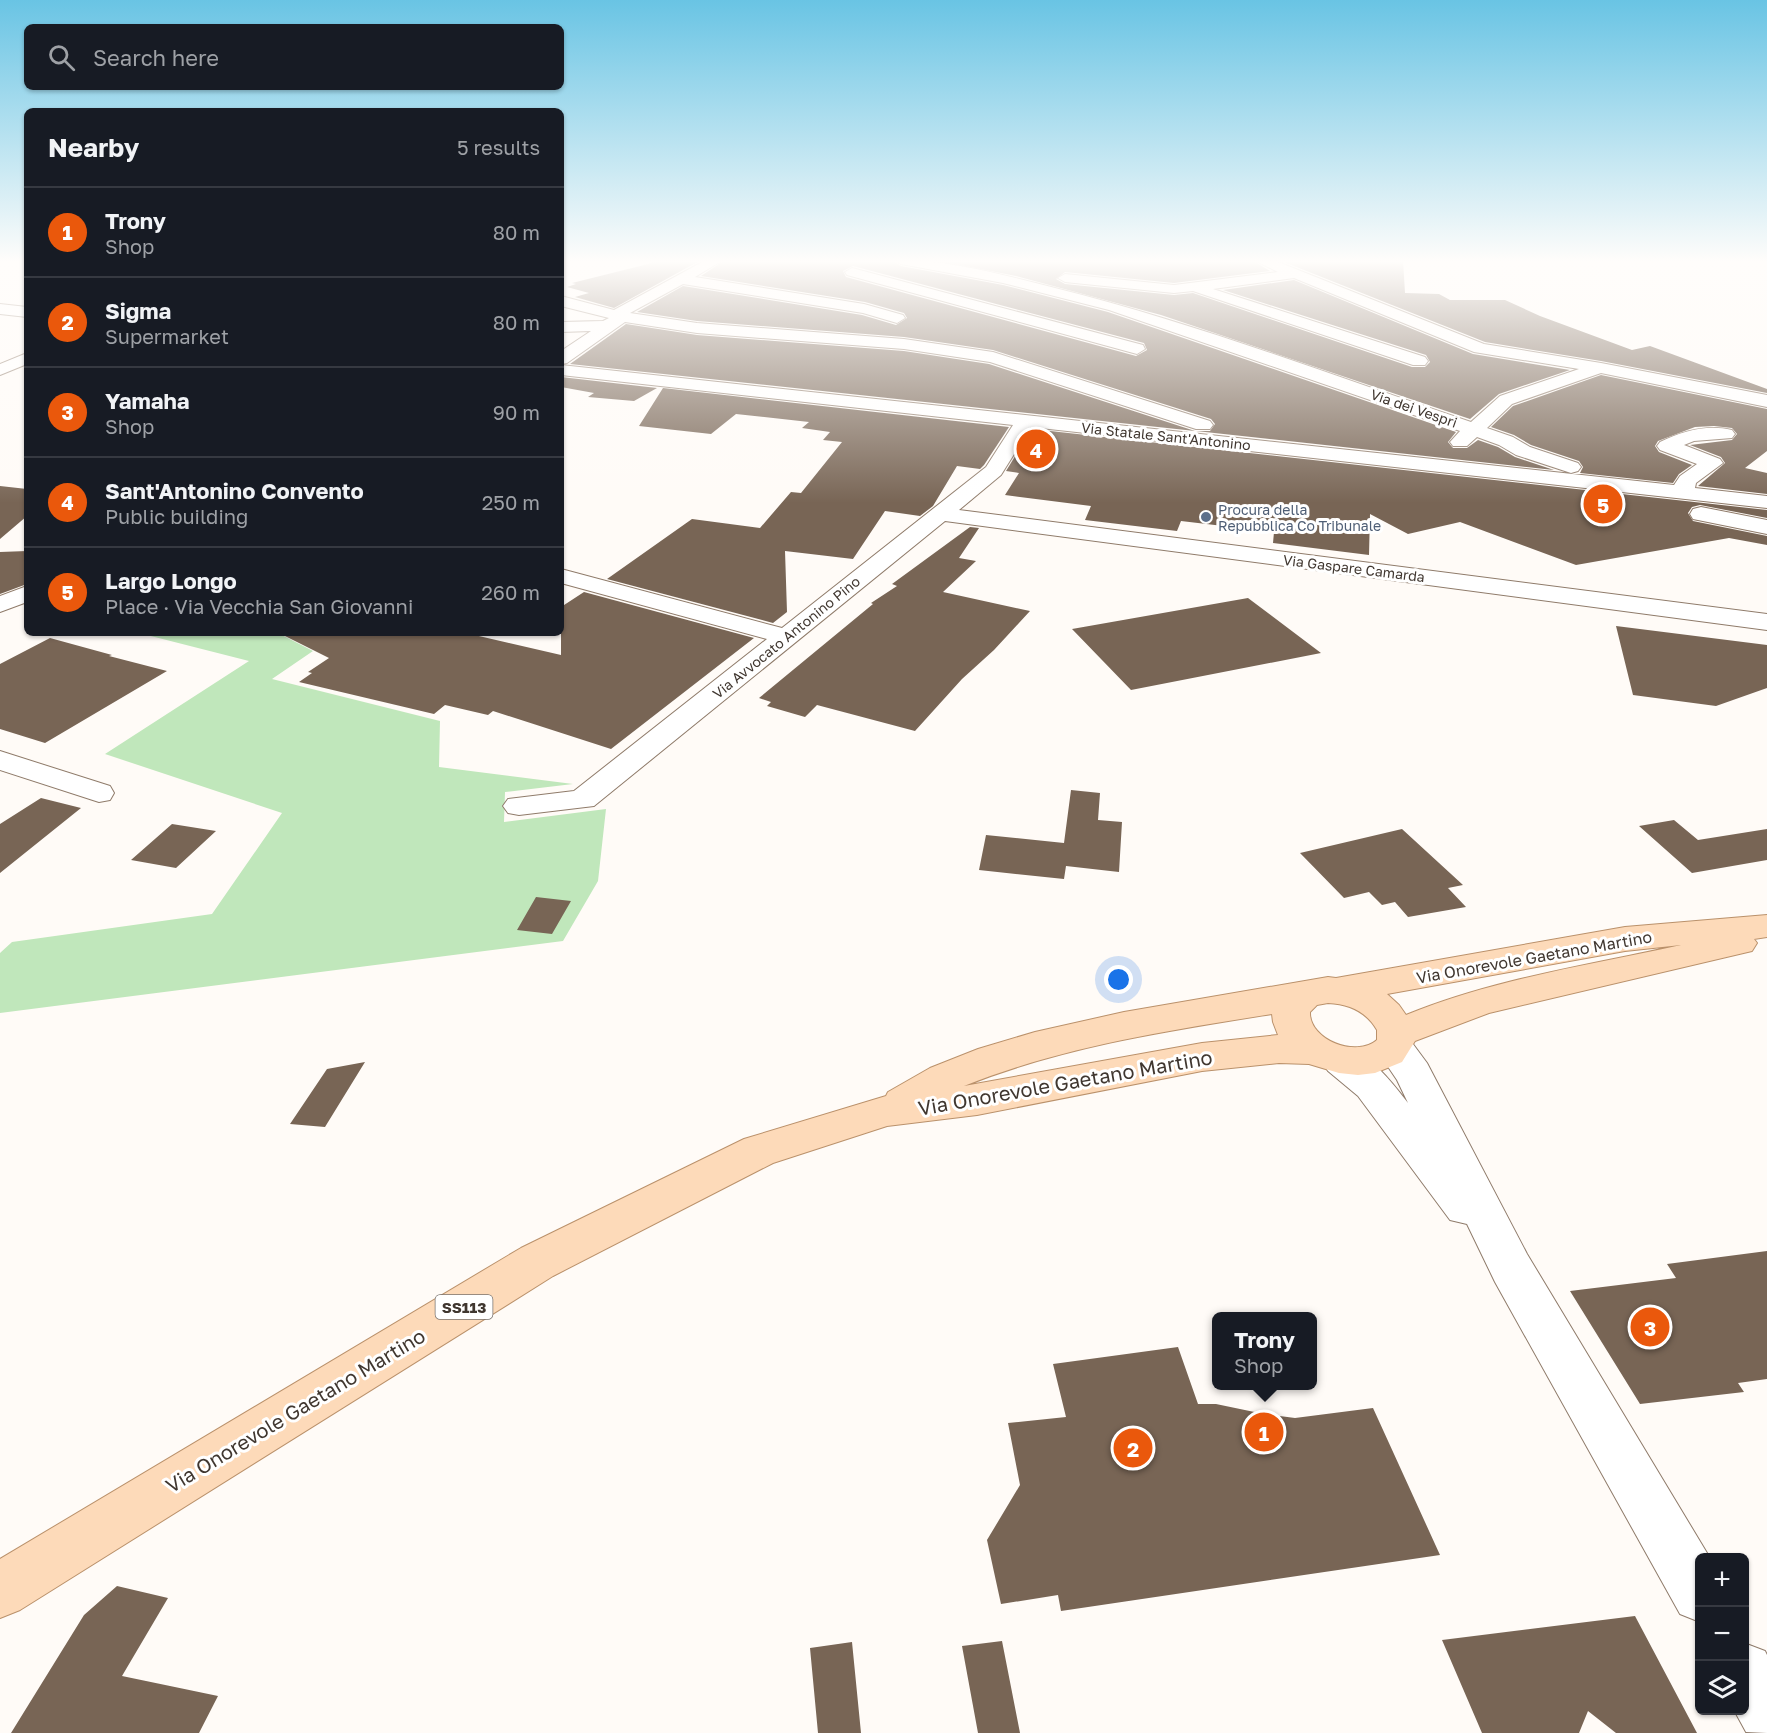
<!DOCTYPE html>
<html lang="en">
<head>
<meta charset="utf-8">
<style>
  :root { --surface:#171b24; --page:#242831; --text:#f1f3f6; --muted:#9ea1a6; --line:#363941; --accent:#ea580c }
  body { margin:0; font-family:"Golos Text",sans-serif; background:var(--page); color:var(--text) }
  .controls { position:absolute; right:18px; bottom:18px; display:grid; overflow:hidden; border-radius:9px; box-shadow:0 2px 4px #0004 }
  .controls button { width:54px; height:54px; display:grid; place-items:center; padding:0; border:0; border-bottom:2px solid var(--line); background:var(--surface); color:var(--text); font:30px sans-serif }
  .you { position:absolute; left:1119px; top:980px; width:21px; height:21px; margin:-15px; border:4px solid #fff; border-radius:50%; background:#1a73e8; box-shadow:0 0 0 9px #1a73e833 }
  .badge { display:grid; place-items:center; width:39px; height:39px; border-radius:50%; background:var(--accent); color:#fff; font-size:20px; font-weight:700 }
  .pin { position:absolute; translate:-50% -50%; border:3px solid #fff; box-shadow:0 2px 6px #0006 }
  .popup { position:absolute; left:1212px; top:1312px; width:105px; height:78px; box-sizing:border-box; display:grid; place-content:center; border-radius:9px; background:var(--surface); filter:drop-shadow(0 2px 4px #0005); font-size:20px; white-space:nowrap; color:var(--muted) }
  .popup b { font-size:22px; color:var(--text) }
  .popup::after { content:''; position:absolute; left:50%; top:100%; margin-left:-12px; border:12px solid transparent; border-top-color:var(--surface) }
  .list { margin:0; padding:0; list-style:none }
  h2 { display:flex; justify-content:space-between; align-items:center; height:78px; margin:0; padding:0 24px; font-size:26px }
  h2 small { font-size:20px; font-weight:400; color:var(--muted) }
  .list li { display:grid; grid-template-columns:39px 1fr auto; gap:18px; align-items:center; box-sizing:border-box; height:90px; padding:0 24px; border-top:2px solid var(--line) }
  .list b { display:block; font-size:22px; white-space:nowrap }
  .list p { margin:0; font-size:20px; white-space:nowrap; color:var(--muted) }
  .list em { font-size:20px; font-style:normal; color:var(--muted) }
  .icon { flex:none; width:33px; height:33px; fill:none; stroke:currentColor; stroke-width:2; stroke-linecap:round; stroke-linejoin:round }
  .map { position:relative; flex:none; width:1767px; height:1733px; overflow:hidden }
  .search { position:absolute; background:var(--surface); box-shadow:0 2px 4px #0004; left:24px; top:24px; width:540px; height:66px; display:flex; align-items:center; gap:15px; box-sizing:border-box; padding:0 21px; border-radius:9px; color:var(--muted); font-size:22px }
  .panel { position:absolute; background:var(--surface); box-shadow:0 2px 4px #0004; left:24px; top:108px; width:540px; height:528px; border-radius:9px }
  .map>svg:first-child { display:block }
  .green { fill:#c0e7bb }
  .building { fill:#786555; fill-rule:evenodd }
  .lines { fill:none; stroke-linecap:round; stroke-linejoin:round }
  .minor-casing { stroke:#8f7b6a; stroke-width:2 }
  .major-casing { stroke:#ba916b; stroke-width:2 }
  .minor { fill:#fff; fill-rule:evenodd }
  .major { fill:#fddab9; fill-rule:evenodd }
  .service-dot { fill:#5c6f8a; stroke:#fff; stroke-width:2 }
  .labels { text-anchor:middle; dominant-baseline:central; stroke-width:6; stroke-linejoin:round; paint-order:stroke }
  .far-street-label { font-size:14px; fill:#403730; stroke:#fff }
  .far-service-label { font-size:14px; fill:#4e5e75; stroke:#fff; text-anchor:start }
  .shield { fill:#fff; stroke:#79736e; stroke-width:1.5 }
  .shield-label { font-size:15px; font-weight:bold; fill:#403730 }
  .street-label { font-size:16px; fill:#403730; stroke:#fff }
  .near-street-label { font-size:20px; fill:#403730; stroke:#fff }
</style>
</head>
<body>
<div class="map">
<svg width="1767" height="1733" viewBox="0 0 1767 1733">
  <rect width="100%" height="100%" fill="#fffbf7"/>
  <path class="green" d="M 139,633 L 278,633 L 313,651 L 272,679 L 440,721 L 439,767 L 573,784 L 505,792 L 504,822 L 606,809 L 598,881 L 563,941 L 0,1013 L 0,953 L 12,942 L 212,914 L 282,813 L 105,754 L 249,661 Z"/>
  <path class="building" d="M 664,260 L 701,260 L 614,308 L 575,297 L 589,293 L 567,287 L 576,284 L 572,283 Z
    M 725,260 L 892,260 L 901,266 L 1003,285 L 1108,312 L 1456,432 L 1448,442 L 1453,448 L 1467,448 L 1478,440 L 1498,447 L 1515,457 L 1554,470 L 1196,431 L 1210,431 L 1215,424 L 1211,419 L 993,350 L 904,337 L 697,321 L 637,312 L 683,286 L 862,315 L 896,325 L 907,318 L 904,313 L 865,302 L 701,276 ZM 853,266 L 1144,343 L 1147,350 L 1136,356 L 846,277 L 843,271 Z
    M 935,260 L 1252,260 L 1270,271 L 1174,283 L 1065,272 L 1056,279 L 1065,284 L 1174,295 L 1193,293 L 1412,367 L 1425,367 L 1430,362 L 1426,355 L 1223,290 L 1294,280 L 1473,354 L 1570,370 L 1499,394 L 1470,419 L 1161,315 L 1016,276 Z
    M 1279,260 L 1403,260 L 1405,293 L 1439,294 L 1450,300 L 1505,300 L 1540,316 L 1632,350 L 1650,346 L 1767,389 L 1767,393 L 1601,361 L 1485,342 Z
    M 626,324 L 697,335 L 904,351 L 989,364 L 1195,431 L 570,364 Z
    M 1601,375 L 1767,409 L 1767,451 L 1745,468 L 1767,473 L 1767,494 L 1698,486 L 1725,463 L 1721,457 L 1690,445 L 1732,440 L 1737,434 L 1732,428 L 1714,426 L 1695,427 L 1658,441 L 1655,446 L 1659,452 L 1692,465 L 1679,474 L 1673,483 L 1580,473 L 1583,467 L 1579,461 L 1531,445 L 1514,435 L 1491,427 L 1513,406 Z
    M 561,377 L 657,388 L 634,401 L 588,397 L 594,393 L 561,387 Z
    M 663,388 L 1009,427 L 984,465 L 980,469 L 957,466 L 933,506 L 920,516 L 885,511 L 853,559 L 785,551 L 787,612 L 773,623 L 607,579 L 692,519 L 760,528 L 791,492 L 801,493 L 842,442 L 823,440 L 830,432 L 802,428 L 809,422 L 736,414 L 711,434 L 639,426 Z
    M 1032,429 L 1767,510 L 1767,518 L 1700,505 L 1692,507 L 1688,513 L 1693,521 L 1767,536 L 1767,545 L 1729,538 L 1576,565 L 1460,522 L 1408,534 L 1370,514 L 1369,555 L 1273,543 L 1274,532 L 1181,521 L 1177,531 L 1085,520 L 1091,506 L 1005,495 L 1019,473 L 1006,471 Z
    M 0,486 L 27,489 L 27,516 L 0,539 Z
    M 970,527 L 979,528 L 959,558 L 976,561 L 943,592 L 1030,611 L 994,650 L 962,679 L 915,731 L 817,705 L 805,717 L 767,706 L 771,702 L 759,698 L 873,604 L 871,603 L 897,586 L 892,584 Z
    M 27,551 L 27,584 L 0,594 L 0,552 Z
    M 584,592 L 754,638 L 611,749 L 493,711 L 488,715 L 445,705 L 434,714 L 299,682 L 312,673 L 308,672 L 329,658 L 279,633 L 466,633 L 561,655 L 561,607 Z
    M 1248,598 L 1321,653 L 1131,690 L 1072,629 Z
    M 1616,626 L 1767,645 L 1767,688 L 1716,706 L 1633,695 Z
    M 50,638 L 112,655 L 109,656 L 167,671 L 45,743 L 0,729 L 0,664 Z
    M 1071,790 L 1100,793 L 1098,820 L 1122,822 L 1119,872 L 1066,866 L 1064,879 L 979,870 L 986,835 L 1064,843 Z
    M 41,798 L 81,808 L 0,873 L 0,824 Z
    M 1674,820 L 1698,840 L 1767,829 L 1767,860 L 1692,873 L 1639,826 Z
    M 172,824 L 216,831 L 176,868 L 131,860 Z
    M 1402,829 L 1463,885 L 1448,888 L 1466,907 L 1408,917 L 1395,902 L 1382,905 L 1369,892 L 1344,898 L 1300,853 Z
    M 536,897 L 571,901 L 552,934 L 517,930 Z
    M 365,1062 L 325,1127 L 290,1124 L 327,1069 Z
    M 1767,1251 L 1767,1379 L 1738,1383 L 1744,1392 L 1640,1404 L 1570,1291 L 1676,1278 L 1667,1264 Z
    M 1178,1347 L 1198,1404 L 1216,1404 L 1264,1414 L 1295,1418 L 1373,1408 L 1440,1555 L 1061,1611 L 1058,1595 L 1001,1604 L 987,1540 L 1020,1485 L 1008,1423 L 1066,1417 L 1053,1364 Z
    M 117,1586 L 168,1598 L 122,1676 L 218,1696 L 199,1733 L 11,1733 L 84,1615 Z
    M 1635,1616 L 1697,1733 L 1616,1733 L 1588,1711 L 1579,1733 L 1482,1733 L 1442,1640 Z
    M 1002,1641 L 1020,1733 L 978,1733 L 962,1646 Z
    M 852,1642 L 861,1733 L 818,1733 L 810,1648 Z"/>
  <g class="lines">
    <g class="minor-casing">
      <path id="minor" d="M 706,260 L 723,260 L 695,277 L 864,304 L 903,315 L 905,318 L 897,323 L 863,313 L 683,284 L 630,313 L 697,323 L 904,339 L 993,352 L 1210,421 L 1213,425 L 1210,429 L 1196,429 L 990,362 L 904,349 L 697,333 L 625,322 L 567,363 L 561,364 L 561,351 L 591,331 L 561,332 L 561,322 L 603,321 L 609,318 L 561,306 L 561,296 L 614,310 Z
        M 894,260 C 948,259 1003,275 1055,288 C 1196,323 1333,376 1471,422 L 1500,396 L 1579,369 L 1474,352 L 1294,278 L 1213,289 L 1425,357 L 1428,361 L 1425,365 L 1413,365 L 1193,291 L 1174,293 L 1065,282 L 1058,278 L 1065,274 L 1174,285 L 1278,272 L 1254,260 L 1273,260 L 1484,344 L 1601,363 L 1767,395 L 1767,407 L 1601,373 L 1512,404 L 1487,428 L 1513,437 L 1530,447 L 1578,463 L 1581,467 L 1578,471 L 1571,473 L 1516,455 L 1499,445 L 1477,437 L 1467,446 L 1453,446 L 1450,442 L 1460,431 L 1109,310 L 1003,283 L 901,264 Z
        M 852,268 L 1143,345 L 1145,349 L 1137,354 L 847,275 L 845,272 Z
        M 0,304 L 27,307 L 27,317 L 0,314 Z
        M 27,353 L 27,364 L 0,375 L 0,364 Z
        M 561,365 L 1674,485 L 1680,476 L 1697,464 L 1660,450 L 1657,446 L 1660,442 C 1683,431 1707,424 1732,430 L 1735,434 L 1732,438 L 1694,441 L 1684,445 L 1720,459 L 1723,463 L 1696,483 L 1695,488 L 1767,496 L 1767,508 L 1031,427 L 1001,475 L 959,510 L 1767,614 L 1767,630 L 945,521 L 594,806 L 519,815 L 508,813 L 503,806 L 508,799 L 574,791 L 767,639 L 561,583 L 561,569 L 782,628 L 986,467 L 1013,425 L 561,375 Z
        M 1701,507 L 1767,520 L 1767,534 L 1693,519 L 1690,514 L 1693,509 Z
        M 27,586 L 27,602 L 0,612 L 0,596 Z
        M 0,751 L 110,786 L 114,793 L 110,800 L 99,802 L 0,770 Z
        M 1393,1032 L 1407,1036 L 1427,1063 L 1527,1254 L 1710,1558 L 1700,1558 L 1700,1622 L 1680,1614 L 1495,1282 L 1467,1224 L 1450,1220 L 1358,1096 L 1328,1071 L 1322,1061 L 1328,1051 C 1332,1050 1338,1047 1342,1047 C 1365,1047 1395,1086 1408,1103 L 1397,1080 L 1374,1046 L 1379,1036 Z
        M 1744,1643 L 1765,1651 L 1767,1655 L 1767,1733 L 1746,1732 L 1734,1710 L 1744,1710 Z"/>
    </g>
    <g class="major-casing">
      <path id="major" d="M 1767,915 L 1767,937 L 1754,939 L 1757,943 L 1752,951 L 1489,1013 L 1415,1041 L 1402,1062 L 1375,1073 L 1358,1075 L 1339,1073 L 1309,1064 L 1279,1063 L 1202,1071 L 977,1115 L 887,1126 L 773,1163 L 553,1276 L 20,1610 L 0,1618 L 0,1559 L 521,1248 L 744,1139 L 886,1096 L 888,1092 L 930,1068 L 978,1049 L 1035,1032 L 1124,1012 L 1328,977 L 1336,978 L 1625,927 ZM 1681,945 C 1589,965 1494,979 1406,1015 L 1399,1005 L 1387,994 L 1625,951 ZM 1328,1003 C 1349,1004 1366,1011 1377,1030 L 1377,1040 C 1356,1058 1309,1040 1310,1012 L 1317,1005 ZM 1272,1014 L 1273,1022 L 1278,1035 L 1202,1043 L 964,1086 C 1065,1046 1166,1031 1272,1014 Z"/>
    </g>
    <use href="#minor" class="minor"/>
    <use href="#major" class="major"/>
  </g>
  <linearGradient id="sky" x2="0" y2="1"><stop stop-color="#69c4e4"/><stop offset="0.52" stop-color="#fffdfb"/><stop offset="1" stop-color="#fffdfb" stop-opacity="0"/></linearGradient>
  <rect width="1767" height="503" fill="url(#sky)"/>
  <circle class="service-dot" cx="1206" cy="517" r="6"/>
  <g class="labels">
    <g class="far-street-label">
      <text transform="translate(1414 408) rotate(19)">Via dei Vespri</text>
      <text transform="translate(1166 436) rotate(6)">Via Statale Sant'Antonino</text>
      <text transform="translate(1354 568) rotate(7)">Via Gaspare Camarda</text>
      <text transform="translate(786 637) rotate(-39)">Via Avvocato Antonino Pino</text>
    </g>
    <g class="far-service-label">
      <text x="1218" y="509">Procura della<tspan x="1218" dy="16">Repubblica Co Tribunale</tspan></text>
    </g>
    <rect class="shield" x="435.5" y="1295" width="57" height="24" rx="4.5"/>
    <g class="shield-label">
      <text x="464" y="1307">SS113</text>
    </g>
    <g class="street-label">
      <text transform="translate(1534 957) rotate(-10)">Via Onorevole Gaetano Martino</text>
    </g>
    <g class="near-street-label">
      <text transform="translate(1065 1082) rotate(-10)">Via Onorevole Gaetano Martino</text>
      <text transform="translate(295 1410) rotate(-31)">Via Onorevole Gaetano Martino</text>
    </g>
  </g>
</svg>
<div class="controls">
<button>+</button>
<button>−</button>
<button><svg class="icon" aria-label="layers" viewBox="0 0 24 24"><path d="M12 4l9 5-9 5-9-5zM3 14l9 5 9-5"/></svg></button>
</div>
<div class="you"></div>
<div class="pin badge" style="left:1264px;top:1432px">1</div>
<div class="popup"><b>Trony</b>Shop</div>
<div class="pin badge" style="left:1133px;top:1448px">2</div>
<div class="pin badge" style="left:1650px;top:1327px">3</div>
<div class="pin badge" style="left:1036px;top:449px">4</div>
<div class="pin badge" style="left:1603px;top:504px">5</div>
<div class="search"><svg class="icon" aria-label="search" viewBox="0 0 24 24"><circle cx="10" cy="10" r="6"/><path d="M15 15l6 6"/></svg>Search here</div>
<section class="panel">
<h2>Nearby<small>5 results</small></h2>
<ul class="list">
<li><span class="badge">1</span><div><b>Trony</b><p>Shop</p></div><em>80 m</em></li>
<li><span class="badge">2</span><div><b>Sigma</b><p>Supermarket</p></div><em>80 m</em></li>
<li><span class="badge">3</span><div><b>Yamaha</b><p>Shop</p></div><em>90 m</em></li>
<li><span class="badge">4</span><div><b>Sant'Antonino Convento</b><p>Public building</p></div><em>250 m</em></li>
<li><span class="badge">5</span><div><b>Largo Longo</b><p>Place · Via Vecchia San Giovanni</p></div><em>260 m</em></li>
</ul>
</section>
</div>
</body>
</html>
